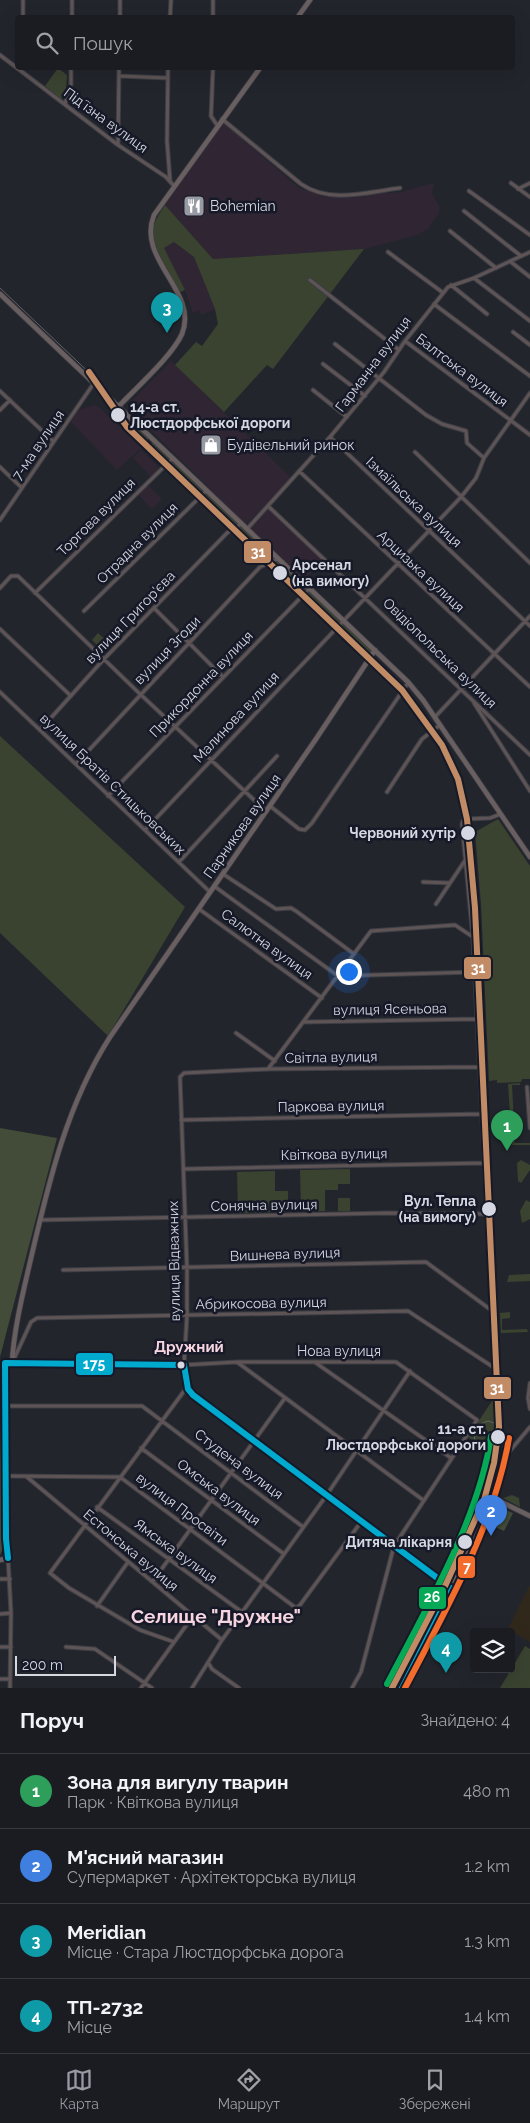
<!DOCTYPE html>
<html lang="uk">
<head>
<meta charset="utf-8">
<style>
  :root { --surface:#1a1c22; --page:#27292f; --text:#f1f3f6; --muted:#9fa1a5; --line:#383a40; --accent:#9799a3 }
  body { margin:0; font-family:Raleway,sans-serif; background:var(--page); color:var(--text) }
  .controls { position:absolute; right:15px; bottom:15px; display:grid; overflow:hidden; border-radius:5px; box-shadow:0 5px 20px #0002 }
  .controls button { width:45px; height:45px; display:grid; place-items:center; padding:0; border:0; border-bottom:1px solid var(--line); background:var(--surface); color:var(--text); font:25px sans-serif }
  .scale { position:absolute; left:15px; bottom:12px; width:101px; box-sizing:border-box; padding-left:5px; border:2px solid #d5d8e2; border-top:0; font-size:14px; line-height:18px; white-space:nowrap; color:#d5d8e2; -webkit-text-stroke:4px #161927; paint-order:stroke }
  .you { position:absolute; left:348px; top:971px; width:18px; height:18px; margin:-12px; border:4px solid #fff; border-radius:50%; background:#1a73e8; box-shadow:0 0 0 8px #1a73e833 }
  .badge { display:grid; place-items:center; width:32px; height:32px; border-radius:50%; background:var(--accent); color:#fff; font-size:16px; font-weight:700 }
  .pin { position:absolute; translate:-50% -41px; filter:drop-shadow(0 1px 2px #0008) }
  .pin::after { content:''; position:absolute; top:26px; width:18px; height:15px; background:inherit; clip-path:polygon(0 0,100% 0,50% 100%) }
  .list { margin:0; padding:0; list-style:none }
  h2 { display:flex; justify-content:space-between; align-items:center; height:65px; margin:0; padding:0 20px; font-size:21px }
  h2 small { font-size:16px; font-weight:400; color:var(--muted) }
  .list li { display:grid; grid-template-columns:32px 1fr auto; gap:15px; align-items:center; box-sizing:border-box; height:75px; padding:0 20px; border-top:1px solid var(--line) }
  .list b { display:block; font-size:19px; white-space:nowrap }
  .list p { margin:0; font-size:16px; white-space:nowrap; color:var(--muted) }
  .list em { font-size:16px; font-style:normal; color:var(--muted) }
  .icon { flex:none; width:28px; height:28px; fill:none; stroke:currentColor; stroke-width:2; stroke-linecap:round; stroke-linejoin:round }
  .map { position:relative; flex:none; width:530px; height:1688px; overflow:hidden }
  .search { position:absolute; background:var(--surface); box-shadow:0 5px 20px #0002; left:15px; right:15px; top:15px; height:55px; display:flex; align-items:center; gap:12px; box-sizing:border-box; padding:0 18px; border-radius:5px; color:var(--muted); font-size:19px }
  .sheet { height:365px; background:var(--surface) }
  nav { display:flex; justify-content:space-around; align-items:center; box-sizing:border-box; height:70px; border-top:1px solid var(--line); background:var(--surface); font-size:14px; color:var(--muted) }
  nav a { display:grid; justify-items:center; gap:2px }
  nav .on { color:var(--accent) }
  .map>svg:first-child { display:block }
  .commercial { fill:#302633 }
  .education { fill:#31281c }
  .green { fill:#3a4330 }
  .forest { fill:#424c38 }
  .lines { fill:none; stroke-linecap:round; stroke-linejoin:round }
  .street-casing { stroke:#3d3f45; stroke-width:5 }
  .secondary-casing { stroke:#3d3f45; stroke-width:6 }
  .street { stroke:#5e5456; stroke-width:3 }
  .secondary { stroke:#6a5f60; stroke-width:4.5 }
  .tram { stroke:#646064; stroke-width:1 }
  .bus-1-casing { stroke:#161927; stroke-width:10 }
  .bus-1 { stroke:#00a9ce; stroke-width:6 }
  .tram-1-casing { stroke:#161927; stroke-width:10 }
  .tram-2-casing { stroke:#161927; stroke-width:10 }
  .tram-3-casing { stroke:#161927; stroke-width:10 }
  .tram-1 { stroke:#c18c65; stroke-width:6 }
  .tram-2 { stroke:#f36c2b; stroke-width:6 }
  .tram-3 { stroke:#06aa56; stroke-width:6 }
  .stop-dot { fill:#d5d8e2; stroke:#161927; stroke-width:2 }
  .labels { text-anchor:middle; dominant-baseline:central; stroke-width:5; stroke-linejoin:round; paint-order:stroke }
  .street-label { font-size:14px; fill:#d5d8e2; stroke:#161927 }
  .poi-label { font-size:14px; fill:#d5d8e2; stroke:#161927; text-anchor:start }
  .stop-label { font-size:14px; font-weight:bold; fill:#d5d8e2; stroke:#161927; text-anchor:end }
  .neighbourhood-label { font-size:15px; font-weight:bold; fill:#f7d5e0; stroke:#161927 }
  .district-label { font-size:19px; font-weight:bold; fill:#f7d5e0; stroke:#161927 }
  .line-badge { stroke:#161927; stroke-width:2 }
  .badge-label { font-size:14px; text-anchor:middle; font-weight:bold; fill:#fff }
</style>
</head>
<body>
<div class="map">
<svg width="530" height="1688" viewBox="0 0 530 1688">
  <rect width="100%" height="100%" fill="#23252d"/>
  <path class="commercial" d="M 224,123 L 299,188 L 326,197 L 401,192 L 434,183 L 432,193 L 440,208 L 438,214 L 428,229 L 417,235 L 364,249 L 213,259 L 165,205 Z
    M 174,242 L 194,257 L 215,309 L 201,315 L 199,310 L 193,313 L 185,290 L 163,248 Z
    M 171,361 L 291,478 L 246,525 L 127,406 Z
    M 94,405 L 100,408 L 141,448 L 117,470 L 71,422 L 79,410 Z
    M 141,450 L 160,468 L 151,477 L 133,458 Z
    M 147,484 L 162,499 L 152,509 L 138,494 Z
    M 268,508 L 323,561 L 304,580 L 249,528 Z"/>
  <path class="education" d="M 529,1586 L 530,1587 L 530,1642 L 508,1629 Z"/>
  <path class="green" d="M 58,68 L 67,75 L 66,91 L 61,99 L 45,86 Z
    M 165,205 L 213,259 L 364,249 L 273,369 L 267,365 L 224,412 L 175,365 L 196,342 L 202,346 L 218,324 L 215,309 L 194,257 L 174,242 L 164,248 L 185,290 L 180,292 C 172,278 151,246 153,230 C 154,221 160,213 165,205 Z
    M 122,417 L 125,417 L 148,438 L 147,441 L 129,425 Z
    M 153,442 L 373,650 L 367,658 L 147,447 Z
    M 98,633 L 110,644 L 103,651 L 92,640 Z
    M 0,736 L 185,907 L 108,1036 L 0,933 Z
    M 498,819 L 530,866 L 530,1079 L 522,1079 L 521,1082 L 497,1083 L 497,1080 L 489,1081 L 481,904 L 475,832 Z
    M 520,1083 L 520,1085 L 512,1085 L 515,1143 L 530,1143 L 530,1145 L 512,1145 L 508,1084 Z
    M 521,1160 L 530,1165 L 530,1170 L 521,1183 L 518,1181 L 517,1163 Z
    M 350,1169 L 350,1184 L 338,1184 L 338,1190 L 325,1190 L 325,1211 L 301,1212 L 300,1170 Z
    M 275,1171 L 275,1191 L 288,1191 L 288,1212 L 238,1213 L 237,1172 Z
    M 338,1198 L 350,1198 L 350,1211 L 338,1211 Z
    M 526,1200 L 530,1202 L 530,1219 L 522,1223 L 520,1211 Z
    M 530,1274 L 530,1281 L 507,1282 L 509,1275 Z
    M 510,1312 L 510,1318 L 502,1319 L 502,1330 L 527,1329 L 528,1332 L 501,1333 L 500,1313 Z
    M 494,1398 L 503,1398 L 502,1430 L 498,1457 L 468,1437 Z
    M 512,1495 L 519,1498 L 520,1507 L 503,1498 Z
    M 525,1646 L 530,1649 L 530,1688 L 500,1688 Z"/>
  <path class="forest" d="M 0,1128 L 57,1138 L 0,1357 Z
    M 0,1420 L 3,1548 L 0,1555 Z
    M 498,1507 L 513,1513 L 504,1531 L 489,1524 Z"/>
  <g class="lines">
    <g class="street-casing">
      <path id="street" d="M 23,18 L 23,0
        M 72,18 L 72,0
        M 120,18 L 120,0
        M 170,18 L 171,0
        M 213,18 L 213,0
        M 0,55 L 118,145 L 166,177 L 174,186
        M 168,68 L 167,141 L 170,180
        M 213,68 L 211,116 L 217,125
        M 119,76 L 168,78
        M 65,104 L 71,84 L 71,68
        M 222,119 L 301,184 C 330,204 367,192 400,188
        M 118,144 L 119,68
        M 511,183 L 530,197
        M 518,189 L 530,183
        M 469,191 L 530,235
        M 464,211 L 521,256
        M 450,231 L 496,268
        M 388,252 L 442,292
        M 511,262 L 530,277
        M 474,278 L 530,321
        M 310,280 L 399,350
        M 451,285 L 487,314
        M 434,304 L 530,376
        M 513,332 L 530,345
        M 405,341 L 530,435
        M 335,344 L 426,415 L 442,424 L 466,431 L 467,443 L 484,458
        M 323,364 L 365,396
        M 313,390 L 347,417
        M 0,391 L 53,441
        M 0,410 L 10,400
        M 330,437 L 384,372 L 405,341 L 448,287 L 474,278 L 530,252
        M 415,452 L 530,563
        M 0,467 L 22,488
        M 299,471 L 530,687
        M 268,506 L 530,755
        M 0,520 L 94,383
        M 247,529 L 330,437 L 530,626
        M 0,588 L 11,576 L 18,576 L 140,694 L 266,811
        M 35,593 L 173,458
        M 154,608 L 223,677
        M 84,611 L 206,491
        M 0,629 L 71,696
        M 0,692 L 210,892
        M 474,703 L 530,791
        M 435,717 L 530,616
        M 40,730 L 104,659 L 227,533 L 241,524
        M 76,764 L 260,567 L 278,559
        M 387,792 L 422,739 L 440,725
        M 108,796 L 310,588
        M 270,806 L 299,829 L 305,830 L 312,823 L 408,683
        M 145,830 L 461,497 L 476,478 L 484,458 L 530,393
        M 179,862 L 277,756
        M 223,874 L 276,909 L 291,908 L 296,911 L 354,954
        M 423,882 L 450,883
        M 214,886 L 338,976 L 475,972
        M 436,904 L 466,859
        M 199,909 L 322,998
        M 304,1022 L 477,1019
        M 236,1033 L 275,1061
        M 268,1069 L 371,931 L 455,925 L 473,937
        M 527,1087 L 530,1128
        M 181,1120 L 482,1114
        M 183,1169 L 485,1163
        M 40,1220 L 388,1213 L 488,1214
        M 489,1258 L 473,938 L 462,824 L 463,821 L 467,819 L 490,818 L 501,814
        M 63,1270 L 426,1262 L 491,1310
        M 13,1361 L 31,1322 L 37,1318 L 408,1311 L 493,1367
        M 237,1362 L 423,1500
        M 316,1363 L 451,1458
        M 530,1383 L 528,1398 L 530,1409
        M 5,1406 L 142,1406 L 303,1527
        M 141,1448 L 284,1554
        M 6,1476 L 120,1477 L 296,1608 L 300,1605 L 361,1522
        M 27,1477 L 222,1640
        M 495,1499 L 503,1459 L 530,1427
        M 97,1507 L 242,1612
        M 8,1558 L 11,1613 L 10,1688
        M 0,1579 L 10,1579
        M 153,1581 L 285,1398
        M 97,1606 L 128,1562
        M 0,1614 L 11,1613
        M 174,1642 L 140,1630 L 69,1588 L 50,1573 L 187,1387
        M 0,1647 L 11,1647
        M 66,1647 L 95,1649 L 152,1688
        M 209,1664 L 212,1669 L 239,1688
        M 0,1679 L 10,1679
        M 141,1688 L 193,1616
        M 192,1688 L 222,1640 L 326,1496 L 410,1371
        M 352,1688 L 361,1672 L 394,1546 L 477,1420 L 396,1362 L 237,1362 L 184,1365 L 187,1316 L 187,1268 L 180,1077 L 184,1073 L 268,1069 L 480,1067"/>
    </g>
    <g class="secondary-casing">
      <path id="secondary" d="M 297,18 L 310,0
        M 0,294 L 408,682 L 423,700 L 530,857
        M 119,406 C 137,387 172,356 182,334 C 199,291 136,260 154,215 L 260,68
        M 12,1363 C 14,1328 23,1293 31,1258 C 49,1181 67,1104 110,1037 L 316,739 L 375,650
        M 0,1560 L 8,1558 L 6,1539 L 5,1363 L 184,1365 L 188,1389 L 193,1395 L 452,1589
        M 402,1688 L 495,1499 L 530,1516"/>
    </g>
    <use href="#street" class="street"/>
    <use href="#secondary" class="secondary"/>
    <path class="tram" d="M 0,288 L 98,381 L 128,426 L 305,593 L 404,689 L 434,728 L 455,768 L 468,819 L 477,908 L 483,1069 L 501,1407 L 500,1437
      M 494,1463 L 489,1452 L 475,1440 C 472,1429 478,1424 488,1421 L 497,1424 L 500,1432"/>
    <g class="bus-1-casing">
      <path id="bus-1" d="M 5,1363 L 6,1539 L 8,1558
        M 5,1363 L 184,1365
        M 184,1365 L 188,1389 L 193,1395 L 452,1589
        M 402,1688 L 452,1589"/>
    </g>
    <use href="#bus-1" class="bus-1"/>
    <g class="tram-1-casing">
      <path id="tram-1" d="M 89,372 L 127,427 L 402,690 L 442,745 L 458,779 L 467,819 L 475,908 L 499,1427 L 494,1463 L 484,1500 L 446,1584 L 392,1688"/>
    </g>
    <g class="tram-2-casing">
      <path id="tram-2" d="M 405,1688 C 445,1612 495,1524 509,1438"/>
    </g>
    <g class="tram-3-casing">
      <path id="tram-3" d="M 387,1684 C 426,1609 479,1519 491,1436"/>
    </g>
    <use href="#tram-1" class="tram-1"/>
    <use href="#tram-2" class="tram-2"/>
    <use href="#tram-3" class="tram-3"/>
  </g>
  <defs>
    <g id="restaurant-square" transform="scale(1.125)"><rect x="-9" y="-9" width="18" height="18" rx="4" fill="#9799a3" stroke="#161927"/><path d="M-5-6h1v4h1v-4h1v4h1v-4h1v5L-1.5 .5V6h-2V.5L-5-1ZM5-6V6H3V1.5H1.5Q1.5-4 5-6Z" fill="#fff"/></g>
    <g id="shop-square" transform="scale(1.125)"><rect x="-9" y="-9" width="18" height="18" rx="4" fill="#9799a3" stroke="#161927"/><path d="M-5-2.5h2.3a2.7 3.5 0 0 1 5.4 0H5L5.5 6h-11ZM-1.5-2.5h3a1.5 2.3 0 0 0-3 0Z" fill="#fff"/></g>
  </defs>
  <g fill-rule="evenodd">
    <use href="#restaurant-square" x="194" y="206"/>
    <use href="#shop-square" x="211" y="445"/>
  </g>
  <g class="stop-dot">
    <circle cx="118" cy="415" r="8"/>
    <circle cx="280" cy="573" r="8"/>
    <circle cx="468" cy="833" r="8"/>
    <circle cx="489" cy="1209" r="8"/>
    <circle cx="181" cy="1365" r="4.5"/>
    <circle cx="498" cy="1437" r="8"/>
    <circle cx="465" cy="1542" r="8"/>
  </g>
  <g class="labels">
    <g class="street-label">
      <text transform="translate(106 120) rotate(36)">Підʼїзна вулиця</text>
      <text transform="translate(373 364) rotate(-53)">Гарманна вулиця</text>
      <text transform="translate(462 370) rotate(37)">Балтська вулиця</text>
      <text transform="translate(38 445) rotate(-56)">7-ма вулиця</text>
      <text transform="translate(414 502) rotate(43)">Ізмаїльська вулиця</text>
      <text transform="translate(96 517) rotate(-45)">Торгова вулиця</text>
      <text transform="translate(137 543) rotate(-45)">Отрадна вулиця</text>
      <text transform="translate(421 571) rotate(43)">Арцизька вулиця</text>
      <text transform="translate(130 617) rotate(-46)">вулиця Григор'єва</text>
      <text transform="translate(167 650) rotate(-46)">вулиця Згоди</text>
      <text transform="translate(440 653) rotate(44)">Овідіопольська вулиця</text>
      <text transform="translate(201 684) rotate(-46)">Прикордонна вулиця</text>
      <text transform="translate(236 717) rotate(-47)">Малинова вулиця</text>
      <text transform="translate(113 784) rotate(44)">вулиця Братів Стицьковських</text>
      <text transform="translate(242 826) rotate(-55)">Парникова вулиця</text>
      <text transform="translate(267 944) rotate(36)">Салютна вулиця</text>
      <text transform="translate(390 1009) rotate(-1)">вулиця Ясеньова</text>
      <text transform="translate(331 1057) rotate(-1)">Світла вулиця</text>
      <text transform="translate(331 1106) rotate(-1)">Паркова вулиця</text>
      <text transform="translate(334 1154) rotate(-1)">Квіткова вулиця</text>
      <text transform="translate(264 1205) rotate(-1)">Сонячна вулиця</text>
      <text transform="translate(285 1254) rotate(-2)">Вишнева вулиця</text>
      <text transform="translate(174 1261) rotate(-91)">вулиця Відважних</text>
      <text transform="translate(261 1303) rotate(-1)">Абрикосова вулиця</text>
      <text x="339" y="1351">Нова вулиця</text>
      <text transform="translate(239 1464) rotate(37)">Студена вулиця</text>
      <text transform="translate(219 1492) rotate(37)">Омська вулиця</text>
      <text transform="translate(182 1509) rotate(37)">вулиця Просвіти</text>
      <text transform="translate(131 1550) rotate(40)">Естонська вулиця</text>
      <text transform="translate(176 1551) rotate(36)">Ямська вулиця</text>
    </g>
    <g class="poi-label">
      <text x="210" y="206">Bohemian</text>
      <text x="227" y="445">Будівельний ринок</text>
    </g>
    <g class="stop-label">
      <text x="130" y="407" text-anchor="start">14-а ст.<tspan x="130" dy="16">Люстдорфської дороги</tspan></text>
      <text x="292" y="565" text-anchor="start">Арсенал<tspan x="292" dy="16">(на вимогу)</tspan></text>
      <text x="456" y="833">Червоний хутір</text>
      <text x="476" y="1201">Вул. Тепла<tspan x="476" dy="16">(на вимогу)</tspan></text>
      <text x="486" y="1429">11-а ст.<tspan x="486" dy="16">Люстдорфської дороги</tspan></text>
      <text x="452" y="1542">Дитяча лікарня</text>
    </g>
    <g class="neighbourhood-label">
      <text x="189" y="1347">Дружний</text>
    </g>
    <g class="district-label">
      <text x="216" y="1616">Селище "Дружне"</text>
    </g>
  </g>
  <g class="line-badge">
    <rect x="243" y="540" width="29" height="24" rx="5" fill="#c18c65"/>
    <rect x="463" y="956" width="29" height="24" rx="5" fill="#c18c65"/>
    <rect x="75" y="1352" width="39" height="24" rx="5" fill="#00a9ce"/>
    <rect x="483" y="1376" width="29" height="24" rx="5" fill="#c18c65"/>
    <rect x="457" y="1555" width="19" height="24" rx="5" fill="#f36c2b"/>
    <rect x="418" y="1586" width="29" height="24" rx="5" fill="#06aa56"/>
  </g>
  <g class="badge-label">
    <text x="258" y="557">31</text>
    <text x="478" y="973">31</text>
    <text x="94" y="1369">175</text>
    <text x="497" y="1393">31</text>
    <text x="467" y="1572">7</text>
    <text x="432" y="1602">26</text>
  </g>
</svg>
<div class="controls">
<button><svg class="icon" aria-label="layers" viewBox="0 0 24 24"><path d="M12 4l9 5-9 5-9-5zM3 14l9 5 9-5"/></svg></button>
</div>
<div class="scale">200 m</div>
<div class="you"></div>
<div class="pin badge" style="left:507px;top:1151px;background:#2e9e5b">1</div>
<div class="pin badge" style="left:491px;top:1536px;background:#3f7fe0">2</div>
<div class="pin badge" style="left:167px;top:333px;background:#0f9aa8">3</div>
<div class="pin badge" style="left:446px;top:1673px;background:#0f9aa8">4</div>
<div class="search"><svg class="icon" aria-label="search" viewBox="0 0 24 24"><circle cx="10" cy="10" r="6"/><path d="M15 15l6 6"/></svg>Пошук</div>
</div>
<section class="sheet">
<h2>Поруч<small>Знайдено: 4</small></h2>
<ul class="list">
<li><span class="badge" style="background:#2e9e5b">1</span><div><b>Зона для вигулу тварин</b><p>Парк · Квіткова вулиця</p></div><em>480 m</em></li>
<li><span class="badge" style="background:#3f7fe0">2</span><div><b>М'ясний магазин</b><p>Супермаркет · Архітекторська вулиця</p></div><em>1.2 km</em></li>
<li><span class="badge" style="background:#0f9aa8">3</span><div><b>Meridian</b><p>Місце · Стара Люстдорфська дорога</p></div><em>1.3 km</em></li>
<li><span class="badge" style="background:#0f9aa8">4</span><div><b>ТП-2732</b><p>Місце</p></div><em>1.4 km</em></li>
</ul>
</section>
<nav>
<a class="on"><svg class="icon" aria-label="map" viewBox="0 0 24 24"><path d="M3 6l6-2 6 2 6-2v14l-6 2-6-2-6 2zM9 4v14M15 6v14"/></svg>Карта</a>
<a><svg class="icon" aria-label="directions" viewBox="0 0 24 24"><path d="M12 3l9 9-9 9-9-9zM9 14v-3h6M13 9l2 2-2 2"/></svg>Маршрут</a>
<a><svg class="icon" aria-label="saved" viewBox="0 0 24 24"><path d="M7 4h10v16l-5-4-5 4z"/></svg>Збережені</a>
</nav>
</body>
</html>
